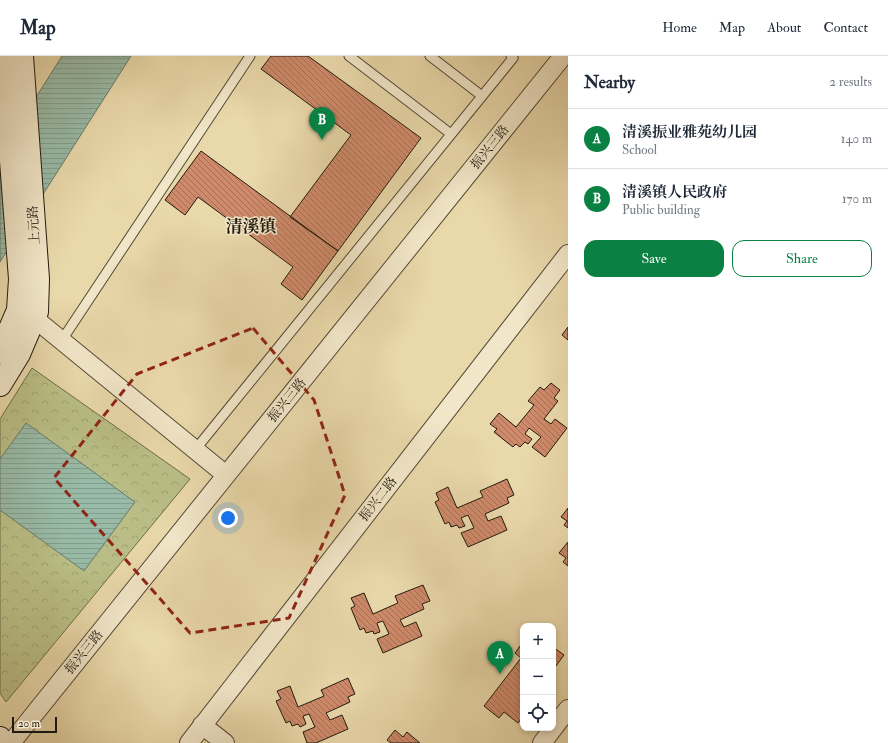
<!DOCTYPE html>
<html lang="en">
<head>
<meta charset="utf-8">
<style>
  :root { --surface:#fff; --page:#f6f6f7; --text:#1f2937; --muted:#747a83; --line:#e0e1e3; --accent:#0b8043 }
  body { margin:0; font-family:"IM FELL Double Pica","Noto Serif SC",serif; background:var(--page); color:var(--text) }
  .controls { position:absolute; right:12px; bottom:12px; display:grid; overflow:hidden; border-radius:8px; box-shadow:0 2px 6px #0003 }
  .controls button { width:36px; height:36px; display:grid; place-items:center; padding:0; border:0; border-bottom:1px solid var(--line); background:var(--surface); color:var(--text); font:20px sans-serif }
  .scale { position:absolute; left:12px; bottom:10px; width:45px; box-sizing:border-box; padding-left:4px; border:2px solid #231a0f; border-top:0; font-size:11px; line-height:14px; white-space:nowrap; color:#231a0f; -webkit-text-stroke:3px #f1e6c8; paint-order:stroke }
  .you { position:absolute; left:228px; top:462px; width:14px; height:14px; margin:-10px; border:3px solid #fff; border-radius:50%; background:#1a73e8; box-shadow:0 0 0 6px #1a73e833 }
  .badge { display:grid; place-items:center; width:26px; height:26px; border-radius:50%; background:var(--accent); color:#fff; font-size:13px; font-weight:700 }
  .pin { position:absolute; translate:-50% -33px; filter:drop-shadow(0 1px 2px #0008) }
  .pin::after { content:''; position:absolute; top:21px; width:14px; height:12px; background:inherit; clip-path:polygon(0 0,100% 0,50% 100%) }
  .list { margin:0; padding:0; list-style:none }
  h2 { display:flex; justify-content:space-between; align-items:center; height:52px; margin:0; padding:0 16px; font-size:17px }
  h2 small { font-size:13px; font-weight:400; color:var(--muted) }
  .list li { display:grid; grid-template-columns:26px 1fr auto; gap:12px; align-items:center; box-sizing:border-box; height:60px; padding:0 16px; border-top:1px solid var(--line) }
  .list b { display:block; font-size:15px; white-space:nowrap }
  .list p { margin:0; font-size:13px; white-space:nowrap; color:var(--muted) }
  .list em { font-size:13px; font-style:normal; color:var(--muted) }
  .actions { display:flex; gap:8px; padding:12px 16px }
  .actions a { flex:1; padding:9px 0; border:1px solid var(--accent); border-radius:12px; text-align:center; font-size:14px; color:var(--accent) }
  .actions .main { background:var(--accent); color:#fff }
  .icon { flex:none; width:22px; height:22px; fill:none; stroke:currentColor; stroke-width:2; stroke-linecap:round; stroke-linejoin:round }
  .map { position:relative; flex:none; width:568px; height:687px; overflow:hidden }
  header { display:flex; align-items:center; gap:24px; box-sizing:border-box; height:56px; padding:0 20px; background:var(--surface); border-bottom:1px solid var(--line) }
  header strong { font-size:19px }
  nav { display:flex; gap:22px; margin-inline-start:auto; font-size:14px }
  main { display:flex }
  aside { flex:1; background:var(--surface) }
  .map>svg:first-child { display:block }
  .park { fill:url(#park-crowns); stroke:#6e6c4a }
  .water { fill:url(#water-rules); stroke:#697a6a }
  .building { fill:url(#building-back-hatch); stroke:#231a0f }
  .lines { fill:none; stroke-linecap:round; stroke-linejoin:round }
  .lane-casing { stroke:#544a36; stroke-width:11 }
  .street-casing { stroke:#544a36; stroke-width:20 }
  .secondary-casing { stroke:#231a0f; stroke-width:24 }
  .lane { stroke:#f1e6c8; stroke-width:9 }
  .street { stroke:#f1e6c8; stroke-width:18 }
  .secondary { stroke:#f1e6c8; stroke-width:22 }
  .marked { fill:none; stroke:#8f2418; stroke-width:3; stroke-dasharray:8 5; stroke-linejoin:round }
  .labels { text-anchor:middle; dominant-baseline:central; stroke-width:3; stroke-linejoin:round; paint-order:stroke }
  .street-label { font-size:13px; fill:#231a0f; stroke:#f1e6c8 }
  .district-label { font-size:17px; font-weight:bold; fill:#231a0f; stroke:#f1e6c8 }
</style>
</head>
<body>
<header>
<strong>Map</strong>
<nav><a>Home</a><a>Map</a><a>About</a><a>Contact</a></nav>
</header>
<main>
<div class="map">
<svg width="568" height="687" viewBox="0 0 568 687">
  <defs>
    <pattern id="park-crowns" width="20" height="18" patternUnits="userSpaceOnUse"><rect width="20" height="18" fill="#babe86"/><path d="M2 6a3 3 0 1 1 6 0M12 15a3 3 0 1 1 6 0" fill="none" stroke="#a0a372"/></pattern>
    <pattern id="water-rules" width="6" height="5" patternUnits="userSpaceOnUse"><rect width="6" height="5" fill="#98baa6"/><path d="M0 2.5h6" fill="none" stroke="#839f8e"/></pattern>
    <pattern id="building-back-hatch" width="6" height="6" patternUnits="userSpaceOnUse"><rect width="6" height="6" fill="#ce8a6a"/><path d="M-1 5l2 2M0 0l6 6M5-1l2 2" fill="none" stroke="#a77056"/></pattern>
  </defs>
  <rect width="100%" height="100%" fill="#e9d8aa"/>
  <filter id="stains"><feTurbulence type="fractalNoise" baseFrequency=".005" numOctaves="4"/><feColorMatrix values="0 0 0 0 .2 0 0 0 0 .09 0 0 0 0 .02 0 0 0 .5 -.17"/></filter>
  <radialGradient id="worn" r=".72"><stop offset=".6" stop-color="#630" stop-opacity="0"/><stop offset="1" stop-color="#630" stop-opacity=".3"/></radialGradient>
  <path class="park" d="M 32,312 L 190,423 L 6,646 L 0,637 L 0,363 Z"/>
  <path class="water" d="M 62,0 L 131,0 L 0,206 L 0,98 Z
    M 26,367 L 135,446 L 84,515 L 0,454 L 0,403 Z"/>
  <path class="building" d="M 271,0 L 308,0 L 421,82 L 338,195 L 290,161 L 351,79 L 261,13 Z
    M 201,95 L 338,195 L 302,244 L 281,228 L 293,211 L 198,141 L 185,159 L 165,144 Z
    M 568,271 L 568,284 L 562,279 Z
    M 551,327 L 560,334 L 554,342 L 558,345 L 544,363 L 551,368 L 555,363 L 567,372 L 545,401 L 532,391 L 541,381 L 529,372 L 525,378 L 532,383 L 528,388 L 525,386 L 520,391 L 516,388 L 513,391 L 494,376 L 497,373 L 490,368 L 499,357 L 516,371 L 534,349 L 528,345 L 540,331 L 544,334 Z
    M 507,423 L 514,439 L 507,442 L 509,447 L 485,458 L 488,465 L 501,460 L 507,474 L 468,491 L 461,477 L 474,472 L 468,459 L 461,462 L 465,470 L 459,472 L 457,469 L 451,471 L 449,466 L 445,468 L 435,446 L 439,444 L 436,437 L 448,431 L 457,452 L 483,441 L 480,435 Z
    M 568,452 L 568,472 L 564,469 L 567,465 L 561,461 Z
    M 568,486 L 568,510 L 563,506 L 566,502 L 559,497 Z
    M 423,529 L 430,545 L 422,548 L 424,553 L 400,564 L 404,571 L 416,566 L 422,580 L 383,597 L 377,583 L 389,578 L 383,565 L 377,567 L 380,576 L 374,578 L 373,575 L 366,577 L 364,572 L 360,574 L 351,552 L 355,550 L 351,542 L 364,537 L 373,558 L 398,547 L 395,540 Z
    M 523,586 L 523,660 L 518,667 L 504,656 L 499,662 L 484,650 L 521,602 L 515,597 Z
    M 553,591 L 564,599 L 553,614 Z
    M 348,622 L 355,638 L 348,641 L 350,646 L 326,657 L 330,664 L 342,659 L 348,673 L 316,687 L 307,687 L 303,676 L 315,671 L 309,658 L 303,660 L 306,668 L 300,671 L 298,668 L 292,670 L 290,665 L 286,667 L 276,645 L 281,643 L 277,635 L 290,630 L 298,651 L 324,640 L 321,634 Z
    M 395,674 L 403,681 L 407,676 L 420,687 L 391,687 L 387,684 Z"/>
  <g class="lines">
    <g class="lane-casing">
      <path id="lane" d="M 349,0 L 451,78
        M 430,0 L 482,40
        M 62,284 L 250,0
        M 195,394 L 513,2 L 511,0"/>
    </g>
    <g class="street-casing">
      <path id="street" d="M 34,262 L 226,419
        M 202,669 L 225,687
        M 11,687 L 563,0
        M 189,687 L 568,198
        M 542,687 L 568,653"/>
    </g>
    <g class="secondary-casing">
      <path id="secondary" d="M 0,296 L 18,254 L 20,223 L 3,0
        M 0,329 L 19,298 L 37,256 L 38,223 L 22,0
        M 0,682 L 4,687"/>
    </g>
    <use href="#lane" class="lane"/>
    <use href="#street" class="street"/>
    <use href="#secondary" class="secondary"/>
  </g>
  <path class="marked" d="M 253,272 L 314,344 L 345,439 L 289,562 L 190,577 L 54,422 L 137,318 Z"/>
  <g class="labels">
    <g class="street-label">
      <text transform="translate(490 91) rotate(-51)">振兴三路</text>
      <text transform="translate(34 169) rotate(-94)">上元路</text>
      <text transform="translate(287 344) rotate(-51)">振兴三路</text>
      <text transform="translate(378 443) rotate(-52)">振兴二路</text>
      <text transform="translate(84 596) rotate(-51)">振兴三路</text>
    </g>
    <g class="district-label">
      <text x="251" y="170">清溪镇</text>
    </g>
  </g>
  <rect width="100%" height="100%" filter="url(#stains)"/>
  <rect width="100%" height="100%" fill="url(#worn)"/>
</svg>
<div class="controls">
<button>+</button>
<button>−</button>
<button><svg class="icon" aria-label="locate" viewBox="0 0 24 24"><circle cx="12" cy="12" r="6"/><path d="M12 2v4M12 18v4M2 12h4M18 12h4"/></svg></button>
</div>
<div class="scale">20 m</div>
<div class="you"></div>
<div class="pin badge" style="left:500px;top:618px">A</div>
<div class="pin badge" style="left:322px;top:84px">B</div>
</div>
<aside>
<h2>Nearby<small>2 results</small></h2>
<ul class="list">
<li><span class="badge">A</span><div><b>清溪振业雅苑幼儿园</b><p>School</p></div><em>140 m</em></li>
<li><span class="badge">B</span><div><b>清溪镇人民政府</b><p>Public building</p></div><em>170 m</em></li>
</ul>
<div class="actions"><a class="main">Save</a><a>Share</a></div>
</aside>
</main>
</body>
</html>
